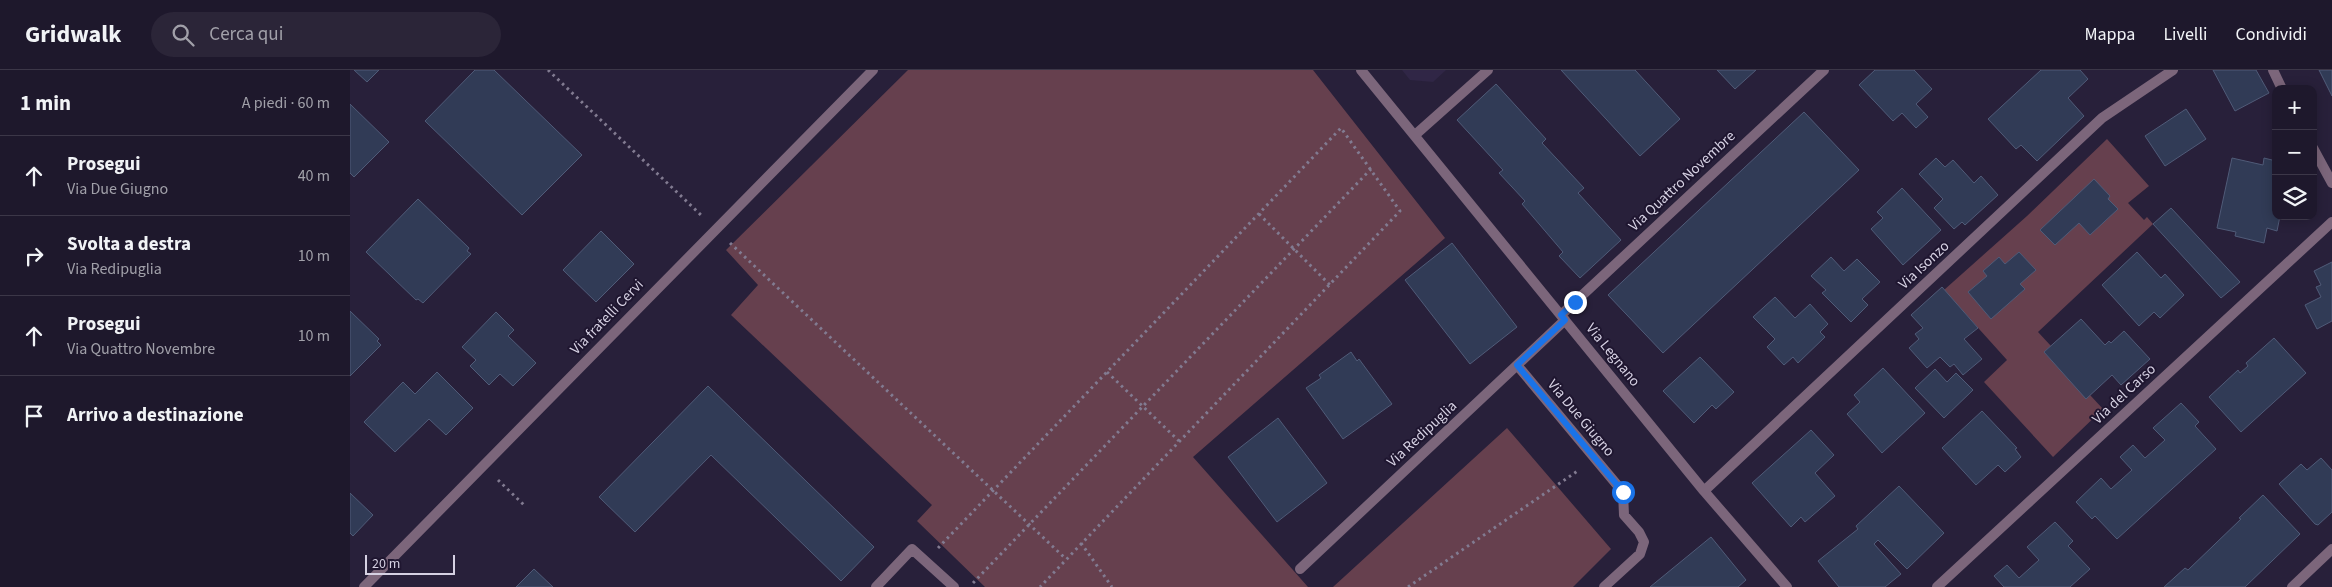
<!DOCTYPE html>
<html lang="it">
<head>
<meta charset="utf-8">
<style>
  :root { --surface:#1e182c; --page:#2b2538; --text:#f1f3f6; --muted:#a1a0a9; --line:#3c3748 }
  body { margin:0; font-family:"Source Sans 3",sans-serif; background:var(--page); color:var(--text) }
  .controls { position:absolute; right:15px; top:15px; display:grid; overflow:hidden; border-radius:10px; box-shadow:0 2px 12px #0003 }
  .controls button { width:45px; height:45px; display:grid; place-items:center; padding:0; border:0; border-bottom:1px solid var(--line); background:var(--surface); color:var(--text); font:25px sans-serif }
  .scale { position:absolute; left:15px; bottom:12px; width:90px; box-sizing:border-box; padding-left:5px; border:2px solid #d6d1e3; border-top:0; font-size:14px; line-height:18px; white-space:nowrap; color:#d6d1e3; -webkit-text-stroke:4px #1f1630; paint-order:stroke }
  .stop { position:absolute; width:15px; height:15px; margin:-11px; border:4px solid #1a73e8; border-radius:50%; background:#fff }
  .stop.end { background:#1a73e8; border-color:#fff; box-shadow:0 1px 5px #0008 }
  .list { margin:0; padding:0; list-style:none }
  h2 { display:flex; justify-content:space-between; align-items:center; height:65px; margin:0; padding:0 20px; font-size:21px }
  h2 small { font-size:16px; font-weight:400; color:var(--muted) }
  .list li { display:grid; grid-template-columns:32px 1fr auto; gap:15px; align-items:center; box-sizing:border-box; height:80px; padding:0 20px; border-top:1px solid var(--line) }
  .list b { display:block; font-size:19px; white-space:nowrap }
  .list p { margin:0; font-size:16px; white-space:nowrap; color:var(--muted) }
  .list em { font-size:16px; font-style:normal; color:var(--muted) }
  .icon { flex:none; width:28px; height:28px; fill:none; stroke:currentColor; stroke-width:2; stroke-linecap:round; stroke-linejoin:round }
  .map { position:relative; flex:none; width:1982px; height:517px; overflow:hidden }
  header { display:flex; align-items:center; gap:30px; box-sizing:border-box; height:70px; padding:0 25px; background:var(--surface); border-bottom:1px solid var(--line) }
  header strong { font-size:24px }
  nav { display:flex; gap:28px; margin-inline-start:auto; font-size:18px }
  .search { width:350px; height:45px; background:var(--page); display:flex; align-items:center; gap:12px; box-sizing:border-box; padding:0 18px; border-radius:28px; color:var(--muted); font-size:19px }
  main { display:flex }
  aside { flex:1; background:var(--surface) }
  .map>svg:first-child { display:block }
  .built { fill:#302646 }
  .green { fill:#66404e }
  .building { fill:#313b56; stroke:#505b78 }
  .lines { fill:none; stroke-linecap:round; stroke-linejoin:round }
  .path { stroke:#827b91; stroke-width:3; stroke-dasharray:2.5 4; stroke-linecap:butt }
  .street { stroke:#7c667b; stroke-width:10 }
  .route { stroke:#1a73e8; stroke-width:6 }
  .labels { text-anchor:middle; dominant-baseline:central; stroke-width:4; stroke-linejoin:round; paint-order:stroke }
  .street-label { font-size:15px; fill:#d6d1e3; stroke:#1f1630 }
</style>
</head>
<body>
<header>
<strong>Gridwalk</strong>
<div class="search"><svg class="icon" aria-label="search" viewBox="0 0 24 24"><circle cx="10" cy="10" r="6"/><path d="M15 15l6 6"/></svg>Cerca qui</div>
<nav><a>Mappa</a><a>Livelli</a><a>Condividi</a></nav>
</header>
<main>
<aside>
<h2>1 min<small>A piedi · 60 m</small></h2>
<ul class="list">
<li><svg class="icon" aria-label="ahead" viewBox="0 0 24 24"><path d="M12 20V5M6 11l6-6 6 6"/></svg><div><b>Prosegui</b><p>Via Due Giugno</p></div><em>40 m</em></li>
<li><svg class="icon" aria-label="right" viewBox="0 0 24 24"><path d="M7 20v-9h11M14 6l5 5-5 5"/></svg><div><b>Svolta a destra</b><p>Via Redipuglia</p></div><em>10 m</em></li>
<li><svg class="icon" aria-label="ahead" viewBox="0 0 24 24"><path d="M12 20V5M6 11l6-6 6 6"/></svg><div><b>Prosegui</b><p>Via Quattro Novembre</p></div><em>10 m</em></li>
<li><svg class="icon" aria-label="arrive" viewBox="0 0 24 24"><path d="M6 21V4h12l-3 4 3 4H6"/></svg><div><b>Arrivo a destinazione</b></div></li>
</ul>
</aside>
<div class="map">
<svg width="1982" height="517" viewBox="0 0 1982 517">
  <rect width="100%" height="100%" fill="#28203a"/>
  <path class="built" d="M 1052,0 L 1096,0 L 1083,12 L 1060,10 Z"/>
  <path class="green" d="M 558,0 L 963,0 L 1095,168 L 843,387 L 958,517 L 635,517 L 567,451 L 582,435 L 381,245 L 408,215 L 376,180 Z
    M 1757,69 L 1799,116 L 1778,133 L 1794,150 L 1797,147 L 1803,154 L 1688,262 L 1701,276 L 1694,282 L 1736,328 L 1740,325 L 1753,339 L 1703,387 L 1634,312 L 1657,290 L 1594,220 L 1677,146 Z
    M 1157,358 L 1261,479 L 1223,517 L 983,517 Z"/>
  <path class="building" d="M 4,0 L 29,0 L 17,12 Z
    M 125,0 L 144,0 L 232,85 L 172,145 L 75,51 Z
    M 1211,0 L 1285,0 L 1330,49 L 1290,86 Z
    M 1367,0 L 1406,0 L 1385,19 Z
    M 1525,0 L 1564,0 L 1582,19 L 1566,34 L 1578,47 L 1566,58 L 1552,43 L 1543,51 L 1509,15 Z
    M 1691,0 L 1730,0 L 1738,9 L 1718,28 L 1734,46 L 1687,91 L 1671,75 L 1666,79 L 1638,49 Z
    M 1863,0 L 1906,0 L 1919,23 L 1885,41 Z
    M 1969,0 L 1982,0 L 1982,26 Z
    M 1146,14 L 1196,69 L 1192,73 L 1234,118 L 1228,123 L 1271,170 L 1230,208 L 1209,186 L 1213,182 L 1172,134 L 1175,131 L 1149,103 L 1153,100 L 1107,50 Z
    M 0,34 L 39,72 L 4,107 L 0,103 Z
    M 1836,39 L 1856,69 L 1815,96 L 1795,66 Z
    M 1454,42 L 1509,100 L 1313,283 L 1258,225 Z
    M 1586,88 L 1595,97 L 1603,90 L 1624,113 L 1631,106 L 1648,125 L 1615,155 L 1612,152 L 1604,159 L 1584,138 L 1593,129 L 1569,104 Z
    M 1882,88 L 1913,95 L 1914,88 L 1926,91 L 1926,146 L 1930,146 L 1927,161 L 1917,158 L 1914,173 L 1885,166 L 1886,162 L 1867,158 Z
    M 1744,109 L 1760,126 L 1758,129 L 1768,139 L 1740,165 L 1729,153 L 1705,175 L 1690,160 Z
    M 1552,118 L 1591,160 L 1553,195 L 1521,159 L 1533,148 L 1527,142 Z
    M 68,129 L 119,178 L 117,181 L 121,184 L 73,233 L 68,229 L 66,230 L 16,182 Z
    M 1821,138 L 1890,212 L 1871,228 L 1803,154 Z
    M 251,161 L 284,194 L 246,232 L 213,200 Z
    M 1102,173 L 1167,257 L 1120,294 L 1055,210 Z
    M 1669,182 L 1686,200 L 1670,214 L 1675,219 L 1641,249 L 1618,222 L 1637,206 L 1633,201 L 1649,187 L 1655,194 Z
    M 1787,182 L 1811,208 L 1815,204 L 1834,225 L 1810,248 L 1804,242 L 1789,256 L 1752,215 Z
    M 1481,187 L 1494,201 L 1507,189 L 1530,212 L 1512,229 L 1518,235 L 1501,252 L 1472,223 L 1476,220 L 1461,206 Z
    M 1982,192 L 1982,251 L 1967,259 L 1955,235 L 1971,227 L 1966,217 L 1971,215 L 1964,201 Z
    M 1592,217 L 1628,258 L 1614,269 L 1632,289 L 1613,305 L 1604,294 L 1600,297 L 1590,287 L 1577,298 L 1559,278 L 1569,269 L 1565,264 L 1573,258 L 1561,245 Z
    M 1425,227 L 1445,248 L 1460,234 L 1478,254 L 1470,262 L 1475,267 L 1448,293 L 1443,287 L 1434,295 L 1417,277 L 1425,269 L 1403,247 Z
    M 0,241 L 29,269 L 27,271 L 31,275 L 0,306 Z
    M 146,242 L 164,260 L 158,266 L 186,293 L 163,316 L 150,304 L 139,315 L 120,296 L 126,290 L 112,277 Z
    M 1731,249 L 1755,275 L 1759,271 L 1761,273 L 1774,261 L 1800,289 L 1771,315 L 1762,305 L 1736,329 L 1694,282 Z
    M 1924,268 L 1956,303 L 1891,362 L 1859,327 L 1888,300 L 1890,303 L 1898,296 L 1896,293 Z
    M 1001,282 L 1007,291 L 1009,289 L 1042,334 L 993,369 L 956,318 L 971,308 L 969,305 Z
    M 1350,287 L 1384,322 L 1366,339 L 1362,335 L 1344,353 L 1313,321 Z
    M 1533,298 L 1575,343 L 1532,383 L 1497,344 L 1510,332 L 1504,325 Z
    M 1585,299 L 1597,312 L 1606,303 L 1623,320 L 1594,348 L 1565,318 Z
    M 87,302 L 123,338 L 96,365 L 79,349 L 45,382 L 14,352 L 53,312 L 65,324 Z
    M 358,316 L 524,477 L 491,511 L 361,385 L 285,462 L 249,427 Z
    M 1831,333 L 1849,352 L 1845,356 L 1866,379 L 1767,469 L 1745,446 L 1742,449 L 1726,432 L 1751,408 L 1761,419 L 1782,400 L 1770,387 L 1783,375 L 1795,388 L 1815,370 L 1803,358 Z
    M 1632,341 L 1667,378 L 1665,379 L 1671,387 L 1655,402 L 1648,395 L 1626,415 L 1592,378 Z
    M 928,348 L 977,413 L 927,452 L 878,387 Z
    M 1461,360 L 1484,385 L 1465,403 L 1485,426 L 1455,452 L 1451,447 L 1441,457 L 1402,413 Z
    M 1971,388 L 1982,400 L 1982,442 L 1968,455 L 1965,454 L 1929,414 L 1951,394 L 1957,400 Z
    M 1549,416 L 1594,463 L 1557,499 L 1528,470 L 1524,474 L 1551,504 L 1535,517 L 1489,517 L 1468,491 L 1508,459 L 1506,456 Z
    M 0,423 L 23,445 L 3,466 L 0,463 Z
    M 1913,425 L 1950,464 L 1895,517 L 1814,517 L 1835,498 L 1838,500 L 1891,449 L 1889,448 Z
    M 1705,452 L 1723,471 L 1718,476 L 1740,499 L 1720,517 L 1654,517 L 1644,506 L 1657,495 L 1669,508 L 1689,490 L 1677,477 Z
    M 1361,467 L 1396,510 L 1388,517 L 1300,517 Z
    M 184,499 L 203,517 L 166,517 Z"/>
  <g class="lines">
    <path class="path" d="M 198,0 L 351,145
      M 909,144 L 980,215
      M 380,173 L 716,489
      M 757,302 L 829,371
      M 148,410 L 174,435
      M 731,473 L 762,517
      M 588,478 L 991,58 L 1050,141 L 690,517
      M 623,513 L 1021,99
      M 1058,517 L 1229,400"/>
    <path class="street" d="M 1011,0 L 1354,421 L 1437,517
      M 1923,0 L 1932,19
      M 1065,65 L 1138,0
      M 1963,78 L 1982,113
      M 1211,245 L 1474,0
      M 1167,295 L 1273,422 L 1274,445 L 1289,462 L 1294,472 L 1290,484 L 1254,517
      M 1354,421 L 1752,48 L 1823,0
      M 950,499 L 1215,250
      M 14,517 L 523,0
      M 526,517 L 562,479 L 604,517
      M 1587,517 L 1982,152
      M 1942,517 L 1982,479"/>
  </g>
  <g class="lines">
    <path class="route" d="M 1225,232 L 1211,245 L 1215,250 L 1167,295 L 1273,422"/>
  </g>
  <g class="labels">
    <g class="street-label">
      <text transform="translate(1332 111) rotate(-43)">Via Quattro Novembre</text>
      <text transform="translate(1574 195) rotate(-43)">Via Isonzo</text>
      <text transform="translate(257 247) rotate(-46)">Via fratelli Cervi</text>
      <text transform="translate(1263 285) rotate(51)">Via Legnano</text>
      <text transform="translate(1774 324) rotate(-43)">Via del Carso</text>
      <text transform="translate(1231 348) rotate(50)">Via Due Giugno</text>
      <text transform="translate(1072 364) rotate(-43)">Via Redipuglia</text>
    </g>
  </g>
</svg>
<div class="controls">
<button>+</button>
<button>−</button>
<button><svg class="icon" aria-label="layers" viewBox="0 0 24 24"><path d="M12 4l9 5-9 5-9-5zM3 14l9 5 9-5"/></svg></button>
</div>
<div class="scale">20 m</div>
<div class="stop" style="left:1273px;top:422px"></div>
<div class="stop end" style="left:1225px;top:232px"></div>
</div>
</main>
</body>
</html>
